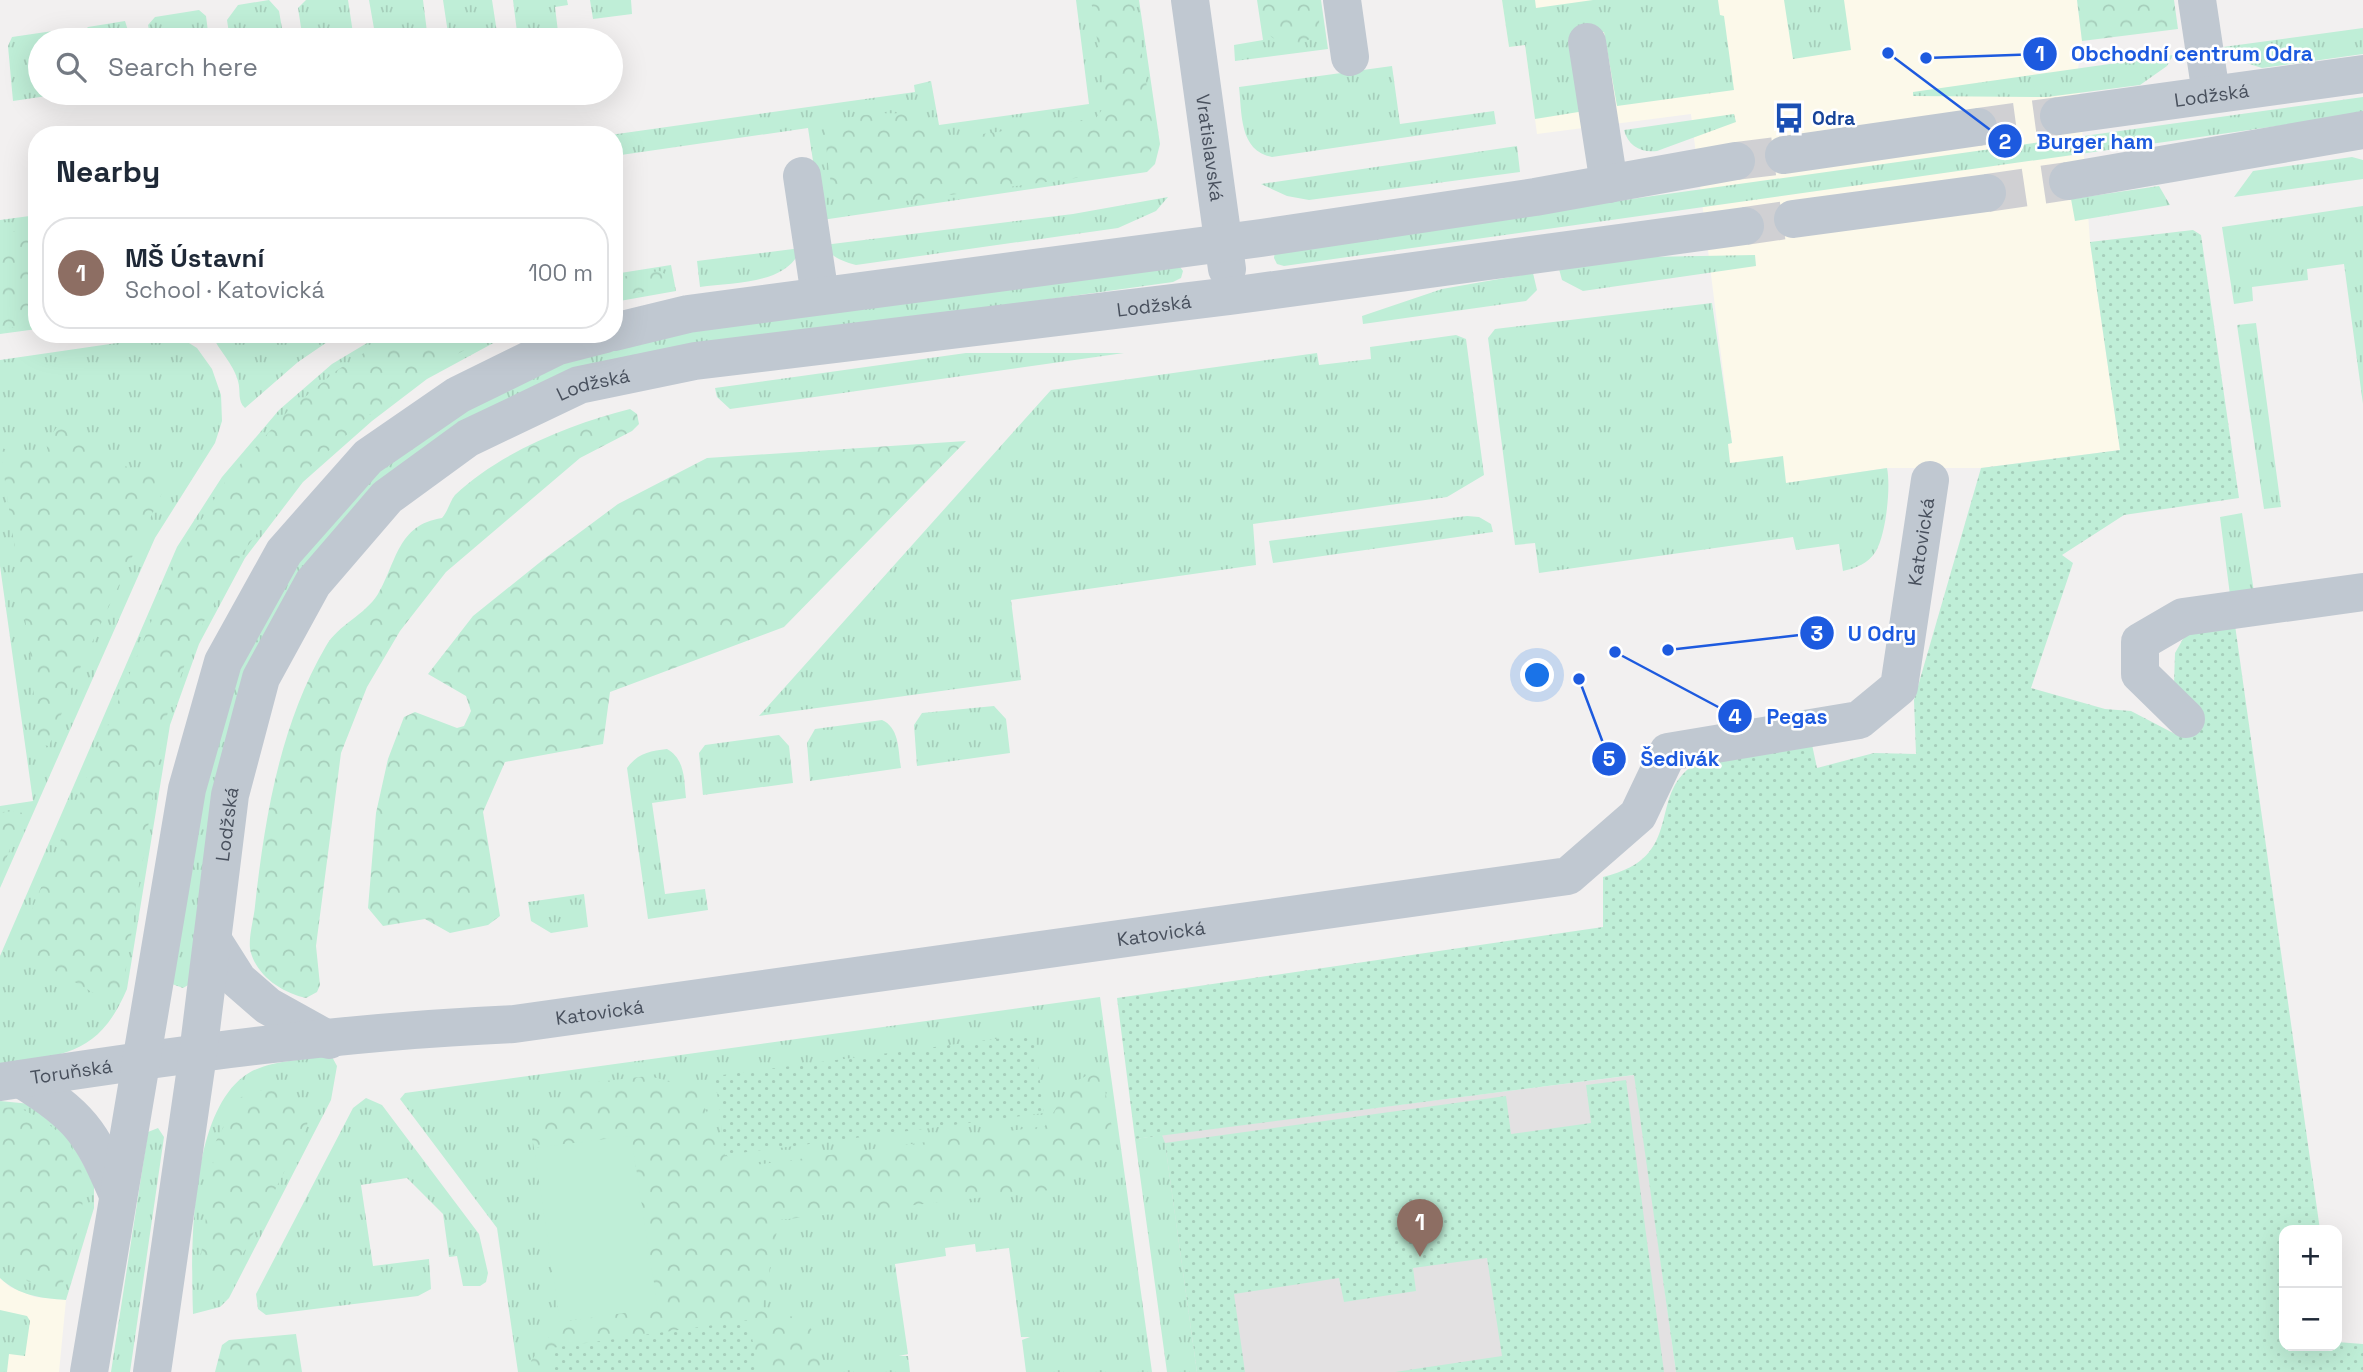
<!DOCTYPE html>
<html lang="en">
<head>
<meta charset="utf-8">
<style>
  :root { --surface:#fff; --page:#f6f6f7; --text:#1f2937; --muted:#747a83; --line:#e0e1e3; --accent:#b45309 }
  body { margin:0; font-family:"Space Grotesk",sans-serif; background:var(--page); color:var(--text) }
  .controls { position:absolute; right:21px; bottom:21px; display:grid; overflow:hidden; border-radius:14px; box-shadow:0 7px 28px #0002 }
  .controls button { width:63px; height:63px; display:grid; place-items:center; padding:0; border:0; border-bottom:2px solid var(--line); background:var(--surface); color:var(--text); font:35px sans-serif }
  .you { position:absolute; left:1538px; top:676px; width:24px; height:24px; margin:-18px; border:5px solid #fff; border-radius:50%; background:#1a73e8; box-shadow:0 0 0 10px #1a73e833 }
  .badge { display:grid; place-items:center; width:46px; height:46px; border-radius:50%; background:var(--accent); color:#fff; font-size:23px; font-weight:700 }
  .pin { position:absolute; translate:-50% -58px; filter:drop-shadow(0 2px 4px #0008) }
  .pin::after { content:''; position:absolute; top:37px; width:24px; height:21px; background:inherit; clip-path:polygon(0 0,100% 0,50% 100%) }
  .list { margin:0; padding:0; list-style:none }
  h2 { display:flex; justify-content:space-between; align-items:center; height:91px; margin:0; padding:0 28px; font-size:30px }
  h2 small { font-size:23px; font-weight:400; color:var(--muted) }
  .list li { display:grid; grid-template-columns:46px 1fr auto; gap:21px; align-items:center; box-sizing:border-box; height:112px; margin:0 14px 14px; padding:0 14px; border:2px solid var(--line); border-radius:28px }
  .list b { display:block; font-size:26px; white-space:nowrap }
  .list p { margin:0; font-size:23px; white-space:nowrap; color:var(--muted) }
  .list em { font-size:23px; font-style:normal; color:var(--muted) }
  .icon { flex:none; width:38px; height:38px; fill:none; stroke:currentColor; stroke-width:2; stroke-linecap:round; stroke-linejoin:round }
  .map { position:relative; flex:none; width:2363px; height:1372px; overflow:hidden }
  .search { position:absolute; background:var(--surface); box-shadow:0 7px 28px #0002; left:28px; top:28px; width:595px; height:77px; display:flex; align-items:center; gap:18px; box-sizing:border-box; padding:0 24px; border-radius:38px; color:var(--muted); font-size:26px }
  .panel { position:absolute; background:var(--surface); box-shadow:0 7px 28px #0002; left:28px; top:126px; width:595px; height:217px; border-radius:28px }
  .map>svg:first-child { display:block }
  .commercial { fill:#fcf9ea }
  .education { fill:#e3e1e2 }
  .grass { fill:url(#grass-tufts) }
  .forest { fill:url(#forest-crowns) }
  .park { fill:url(#park-dots) }
  .pitch { fill:#bfeed7 }
  .lines { fill:none; stroke-linecap:round; stroke-linejoin:round }
  .minor-tunnel { stroke:#d0d0d3; stroke-width:38; stroke-dasharray:38 19; stroke-linecap:butt }
  .minor { stroke:#c0c8d1; stroke-width:38 }
  .labels { text-anchor:middle; dominant-baseline:central; stroke-width:5; stroke-linejoin:round; paint-order:stroke }
  .street-label { font-size:19px; fill:#48505d; stroke:#fff }
  .transit-label { font-size:19px; font-weight:bold; fill:#164399; stroke:#fff; text-anchor:start }
  .leader { fill:none; stroke:#1d5adf; stroke-width:2.5 }
  .callout-dot { fill:#1d5adf; stroke:#fff; stroke-width:2.5 }
  .mark-label { font-size:21px; text-anchor:middle; font-weight:bold; fill:#fff }
  .callout-label { font-size:21px; text-anchor:middle; font-weight:bold; fill:#1d5adf; stroke:#fff; stroke-width:5; stroke-linejoin:round; paint-order:stroke }
</style>
</head>
<body>
<div class="map">
<svg width="2363" height="1372" viewBox="0 0 2363 1372">
  <defs>
    <pattern id="grass-tufts" width="24" height="20" patternUnits="userSpaceOnUse" patternTransform="scale(1.75)"><rect width="24" height="20" fill="#bfeed7"/><path d="M3 7l-1-3M5 7V3M7 7l1-3M15 17l-1-3M17 17v-4M19 17l1-3" fill="none" stroke="#a6cebb"/></pattern>
    <pattern id="forest-crowns" width="20" height="18" patternUnits="userSpaceOnUse" patternTransform="scale(1.75)"><rect width="20" height="18" fill="#bfeed7"/><path d="M2 6a3 3 0 1 1 6 0M12 15a3 3 0 1 1 6 0" fill="none" stroke="#a6cebb"/></pattern>
    <pattern id="park-dots" width="8" height="8" patternUnits="userSpaceOnUse" patternTransform="scale(1.75)"><rect width="8" height="8" fill="#bfeed7"/><path d="M2 2h.1M6 6h.1" fill="none" stroke="#a6cebb" stroke-width="1.8" stroke-linecap="round"/></pattern>
  </defs>
  <rect width="100%" height="100%" fill="#f2f0f0"/>
  <path class="commercial" d="M 1502,0 L 2077,0 L 2082,41 L 2078,69 L 2090,242 L 2120,450 L 1981,468 L 1887,468 L 1786,483 L 1730,463 L 1727,444 L 1732,443 L 1691,114 L 1537,134 L 1525,45 L 1509,47 Z
    M 0,1278 L 10,1287 L 35,1297 L 66,1300 L 59,1372 L 0,1372 Z"/>
  <path class="education" d="M 1635,1075 L 1676,1372 L 1197,1372 L 1162,1135 Z"/>
  <path class="grass" d="M 269,0 L 279,11 L 284,40 L 230,40 L 227,20 L 238,5 Z
    M 306,0 L 348,0 L 354,40 L 303,40 L 298,8 Z
    M 369,0 L 423,0 L 428,40 L 376,40 Z
    M 443,0 L 492,0 L 498,39 L 449,40 Z
    M 513,0 L 567,0 L 568,5 L 555,7 L 559,40 L 518,40 Z
    M 590,0 L 631,0 L 632,14 L 593,19 Z
    M 1076,0 L 1139,0 L 1160,144 L 1155,164 L 1147,172 L 822,220 L 808,128 L 614,156 L 614,135 L 610,135 L 915,92 L 914,85 L 931,81 L 939,125 L 1089,104 Z
    M 1257,0 L 1321,0 L 1328,49 L 1235,61 L 1234,45 L 1263,40 Z
    M 1502,0 L 1535,0 L 1536,8 L 1593,0 L 1718,0 L 1720,15 L 1724,16 L 1734,90 L 1617,106 L 1604,32 L 1583,36 L 1597,109 L 1535,119 L 1525,45 L 1509,47 Z
    M 1784,0 L 1844,0 L 1851,50 L 1793,59 Z
    M 199,10 L 206,16 L 209,40 L 151,40 L 148,25 L 155,17 Z
    M 125,21 L 131,40 L 82,40 L 81,34 L 88,27 Z
    M 2363,28 L 2363,54 L 2262,68 L 2240,61 L 2223,47 Z
    M 53,31 L 58,40 L 40,40 L 40,93 L 54,95 L 13,101 L 8,46 L 12,37 Z
    M 2173,55 L 2167,66 L 2140,85 L 2047,97 L 1913,96 L 1913,92 Z
    M 1392,66 L 1400,124 L 1494,111 L 1496,124 L 1272,157 C 1239,151 1242,113 1239,87 Z
    M 2363,97 L 2363,114 L 1284,266 L 1277,264 L 1274,258 L 1275,251 L 1281,248 Z
    M 1734,114 L 1736,122 L 1657,151 C 1641,153 1628,146 1624,130 Z
    M 1517,146 L 1520,172 L 1309,200 L 1287,196 L 1261,184 Z
    M 2352,157 L 2363,160 L 2363,179 L 2234,197 L 2253,171 Z
    M 2159,186 L 2170,205 L 2075,221 L 2071,199 Z
    M 1168,197 L 1156,211 L 1118,228 L 856,265 C 842,261 832,258 824,245 L 1073,214 Z
    M 2363,206 L 2363,404 L 2344,264 L 2307,269 L 2308,280 L 2252,287 L 2253,301 L 2234,304 L 2222,227 Z
    M 37,215 L 37,329 L 0,334 L 0,220 Z
    M 801,248 C 788,285 734,282 700,287 L 697,261 Z
    M 1755,255 L 1756,266 L 1583,291 L 1562,280 L 1559,269 L 1647,257 Z
    M 1178,264 L 1183,271 L 1181,278 L 1173,282 L 731,343 L 514,396 L 285,610 L 190,984 L 183,988 L 172,984 L 200,788 L 229,683 L 298,559 L 372,475 L 461,407 L 572,356 L 681,333 Z
    M 671,265 L 676,291 L 614,302 L 614,274 Z
    M 1533,273 L 1537,290 L 1526,301 L 1363,324 L 1362,316 L 1442,289 Z
    M 1712,303 L 1732,443 L 1728,444 L 1730,463 L 1783,456 L 1786,483 L 1887,468 C 1891,487 1886,534 1876,551 C 1868,564 1856,568 1843,571 L 1839,544 L 1796,550 L 1793,537 L 1539,573 L 1535,543 L 1515,545 L 1488,338 L 1495,329 Z
    M 2256,323 L 2281,507 L 2264,509 L 2237,325 Z
    M 339,334 L 298,362 L 245,408 C 237,401 241,391 238,381 C 233,363 219,351 212,335 Z
    M 382,334 L 510,334 L 427,379 L 372,421 L 303,482 L 245,558 L 199,644 L 170,725 L 127,989 C 99,1055 64,1055 0,1065 L 0,956 L 177,547 L 222,477 L 279,410 L 332,364 Z
    M 1456,335 L 1466,339 L 1484,475 L 1447,497 L 1253,524 L 1256,565 L 1011,600 L 1021,680 L 759,716 L 1051,390 L 1317,353 L 1319,365 L 1371,359 L 1370,347 Z
    M 165,336 L 181,338 L 197,348 L 212,369 L 221,395 L 222,421 L 215,443 L 155,538 L 0,888 L 0,806 L 33,801 L 0,566 L 0,360 Z
    M 966,353 L 1124,353 L 730,409 L 717,397 L 715,388 Z
    M 2242,513 L 2254,592 L 2230,595 L 2220,517 Z
    M 1467,516 L 1479,517 L 1491,524 L 1493,532 L 1273,563 L 1269,541 Z
    M 994,706 L 1006,719 L 1010,753 L 917,766 L 914,725 L 922,713 Z
    M 882,720 C 900,728 898,751 901,768 L 810,781 L 807,743 L 815,729 Z
    M 779,735 L 789,746 L 793,783 L 703,795 L 699,753 L 705,745 Z
    M 667,749 C 685,759 684,779 686,798 L 652,803 L 665,894 L 705,889 L 708,910 L 648,919 L 627,768 C 638,753 650,751 667,749 Z
    M 584,894 L 588,927 L 551,933 L 531,921 L 528,902 Z
    M 1100,997 L 1152,1372 L 1026,1372 L 1022,1340 L 1030,1337 L 1021,1337 L 1009,1248 L 976,1252 L 975,1244 L 945,1248 L 946,1256 L 895,1264 L 908,1354 L 899,1356 L 908,1356 L 910,1372 L 518,1372 L 497,1228 L 400,1099 L 405,1093 Z
    M 331,1055 L 337,1066 L 331,1100 L 229,1298 L 220,1307 L 193,1314 C 191,1253 189,1118 243,1077 C 266,1059 304,1061 331,1055 Z
    M 366,1098 L 382,1105 L 479,1234 L 488,1273 L 486,1282 L 480,1286 L 463,1286 L 457,1256 L 449,1257 L 443,1214 L 407,1178 L 361,1185 L 373,1266 L 429,1259 L 431,1289 L 418,1296 L 266,1315 L 258,1309 L 256,1294 L 353,1108 Z
    M 0,1101 L 31,1104 L 58,1117 L 94,1184 L 94,1208 L 66,1300 C 41,1298 19,1296 0,1278 Z
    M 158,1128 L 164,1137 L 130,1372 L 111,1372 L 148,1132 Z
    M 1162,1135 L 1165,1143 L 1197,1372 L 1167,1372 L 1135,1139 Z
    M 0,1310 L 27,1316 L 30,1321 L 25,1356 L 9,1354 L 7,1372 L 0,1372 Z"/>
  <path class="forest" d="M 1091,0 L 1134,0 L 1155,142 L 1147,160 L 1135,170 L 838,210 C 829,183 827,158 825,129 C 839,113 898,110 918,116 L 923,131 L 940,140 L 1096,118 L 1104,107 L 1106,98 Z
    M 1260,0 L 1317,0 C 1318,10 1322,23 1316,33 C 1306,48 1277,47 1267,32 C 1262,24 1262,10 1260,0 Z
    M 2077,0 L 2174,0 L 2178,29 L 2082,41 Z
    M 37,228 L 37,324 L 0,329 L 0,233 Z
    M 660,271 L 668,276 L 668,281 L 661,288 L 614,297 L 614,278 Z
    M 393,334 L 493,334 L 422,374 L 368,416 L 298,478 L 241,555 L 193,641 L 164,724 L 123,988 L 115,994 L 99,996 L 24,953 L 20,938 L 178,557 L 227,479 L 287,412 L 336,371 Z
    M 630,409 L 637,414 L 639,424 L 632,431 L 580,458 L 446,572 L 400,631 L 367,687 L 341,753 L 316,946 L 320,985 L 317,992 L 306,998 C 283,993 258,977 251,953 C 247,941 254,919 255,906 C 265,816 280,725 326,646 C 339,624 364,616 378,594 C 397,562 397,525 442,518 C 448,511 450,501 455,495 C 500,452 571,424 630,409 Z
    M 60,423 L 79,425 C 110,466 120,466 169,478 L 75,679 L 49,746 L 37,744 L 32,666 L 0,447 L 28,459 L 49,459 L 46,442 Z
    M 966,441 L 784,627 L 610,692 L 603,744 L 505,762 L 483,812 L 500,916 L 488,925 L 450,933 L 425,919 L 383,926 L 368,908 L 376,813 L 388,759 L 404,717 L 415,712 L 457,728 L 464,726 L 471,711 L 466,696 L 428,674 L 473,616 L 544,559 L 618,504 L 707,458 Z
    M 12,811 L 23,813 L 0,876 L 0,813 Z
    M 1101,1068 L 1113,1133 L 1050,1190 L 779,1220 L 762,1309 L 809,1321 L 823,1372 L 532,1372 L 531,1361 L 560,1322 L 657,1308 L 631,1136 L 534,1148 L 532,1138 L 581,1084 L 648,1076 L 695,1087 L 733,1168 L 1045,1126 L 1071,1084 Z
    M 258,1090 C 285,1091 312,1092 307,1126 L 232,1276 L 221,1282 L 202,1274 L 201,1255 L 216,1141 L 239,1098 Z
    M 17,1107 C 107,1146 86,1202 65,1278 L 61,1286 L 52,1288 L 27,1281 L 18,1265 L 0,1247 L 0,1108 Z
    M 296,1334 L 302,1372 L 215,1372 L 222,1345 L 229,1340 Z"/>
  <path class="park" d="M 2193,230 L 2201,235 L 2239,498 L 2124,515 L 2062,555 L 2073,563 L 2031,688 L 2105,709 L 2131,711 L 2175,734 L 2195,714 L 2174,685 L 2175,653 L 2183,639 L 2195,629 L 2234,618 L 2320,1230 L 2284,1230 L 2284,1346 L 2337,1346 L 2337,1342 L 2363,1344 L 2363,1372 L 1676,1372 L 1634,1075 L 1135,1139 L 1117,998 L 1603,927 L 1603,877 C 1688,857 1645,796 1695,764 C 1708,755 1790,744 1811,740 L 1817,768 L 1874,753 L 1916,754 L 1914,700 L 1981,468 L 2120,450 L 2090,242 Z
    M 1034,1034 L 1044,1113 L 725,1155 L 715,1076 Z
    M 1626,1080 L 1664,1372 L 1395,1372 L 1502,1356 L 1487,1258 L 1413,1268 L 1416,1291 L 1344,1302 L 1339,1278 L 1234,1294 L 1245,1372 L 1197,1372 L 1165,1143 L 1506,1096 L 1511,1134 L 1591,1123 L 1586,1085 Z
    M 749,1320 L 758,1372 L 555,1372 L 551,1348 Z"/>
  <path class="pitch" d="M 631,1136 L 658,1308 L 560,1322 L 534,1148 Z"/>
  <g class="lines">
    <path class="minor-tunnel" d="M 1978,127 L 2059,116
      M 1736,161 L 1784,155
      M 1987,193 L 2068,181
      M 1745,226 L 1793,219"/>
    <g class="minor">
      <path id="s1" d="M 1190,0 L 1227,269"/>
      <path d="M 1342,0 L 1350,57"/>
      <path d="M 2197,0 L 2211,94"/>
      <path d="M 1587,42 L 1609,184"/>
      <path id="s2" d="M 2059,116 L 2363,74"/>
      <path d="M 1784,155 L 1978,127"/>
      <path d="M 802,176 L 820,296"/>
      <path d="M 2068,181 L 2363,130"/>
      <path d="M 1793,219 L 1987,193"/>
      <path d="M 614,332 L 688,314 L 1261,238 L 1535,197 L 1736,161"/>
      <path d="M 2186,719 L 2140,674 L 2140,642 L 2183,617 L 2363,592"/>
      <path d="M 212,939 L 238,980 L 268,1006 L 329,1040"/>
      <path d="M 21,1079 C 81,1117 90,1130 118,1195"/>
      <path id="s3" d="M 0,1082 C 170,1056 342,1031 514,1024 L 1568,876 L 1638,815 L 1668,752 L 1859,720 L 1899,687 L 1930,480"/>
      <path d="M 89,1372 L 187,789 L 223,662 L 284,552 L 368,457 L 458,395 L 558,346 L 605,334"/>
      <path id="s4" d="M 152,1372 L 198,1054 L 230,795 L 261,678 L 313,583 L 387,497 L 468,438 L 579,385 L 695,361 L 1230,296 L 1745,226"/>
    </g>
  </g>
  <defs>
    <g id="bus-bare" transform="scale(2.415)"><path d="M-5-6H5V4H4V6H2V4H-2V6H-4V4H-5ZM-3.5-4V0h7V-4ZM-3.5 1.2v1.5H-2V1.2ZM2 1.2v1.5H3.5V1.2Z" fill="#1a4fb4" stroke="#fff" stroke-width="2.5" paint-order="stroke"/></g>
  </defs>
  <g fill-rule="evenodd">
    <use href="#bus-bare" x="1789" y="118"/>
  </g>
  <g class="labels">
    <g class="street-label">
      <text stroke="none"><textPath href="#s2" startOffset="154">Lodžská</textPath></text>
      <text stroke="none"><textPath href="#s1" startOffset="149">Vratislavská</textPath></text>
      <text stroke="none"><textPath href="#s4" startOffset="1729">Lodžská</textPath></text>
      <text stroke="none"><textPath href="#s4" startOffset="1162">Lodžská</textPath></text>
      <text stroke="none"><textPath href="#s3" startOffset="2137">Katovická</textPath></text>
      <text stroke="none"><textPath href="#s4" startOffset="553">Lodžská</textPath></text>
      <text stroke="none"><textPath href="#s3" startOffset="1171">Katovická</textPath></text>
      <text stroke="none"><textPath href="#s3" startOffset="604">Katovická</textPath></text>
      <text stroke="none"><textPath href="#s3" startOffset="72">Toruňská</textPath></text>
    </g>
    <g class="transit-label">
      <text x="1812" y="118">Odra</text>
    </g>
  </g>
  <path class="leader" d="M1926 58L2040 54M1888 53L2005 141M1668 650L1817 633M1615 652L1735 716M1579 679L1609 759"/>
  <g class="callout-dot">
    <circle cx="1926" cy="58" r="7"/>
    <circle cx="1888" cy="53" r="7"/>
    <circle cx="1668" cy="650" r="7"/>
    <circle cx="1615" cy="652" r="7"/>
    <circle cx="1579" cy="679" r="7"/>
    <circle cx="2040" cy="54" r="18"/>
    <circle cx="2005" cy="141" r="18"/>
    <circle cx="1817" cy="633" r="18"/>
    <circle cx="1735" cy="716" r="18"/>
    <circle cx="1609" cy="759" r="18"/>
  </g>
  <g class="mark-label">
    <text x="2040" y="61">1</text>
    <text x="2005" y="149">2</text>
    <text x="1817" y="641">3</text>
    <text x="1735" y="724">4</text>
    <text x="1609" y="766">5</text>
  </g>
  <g class="callout-label">
    <text x="2192" y="61">Obchodní centrum Odra</text>
    <text x="2095" y="149">Burger ham</text>
    <text x="1882" y="641">U Odry</text>
    <text x="1797" y="724">Pegas</text>
    <text x="1680" y="766">Šedivák</text>
  </g>
</svg>
<div class="controls">
<button>+</button>
<button>−</button>
</div>
<div class="you"></div>
<div class="pin badge" style="left:1420px;top:1257px;background:#8d6e63">1</div>
<div class="search"><svg class="icon" aria-label="search" viewBox="0 0 24 24"><circle cx="10" cy="10" r="6"/><path d="M15 15l6 6"/></svg>Search here</div>
<section class="panel">
<h2>Nearby<small></small></h2>
<ul class="list">
<li><span class="badge" style="background:#8d6e63">1</span><div><b>MŠ Ústavní</b><p>School · Katovická</p></div><em>100 m</em></li>
</ul>
</section>
</div>
</body>
</html>
